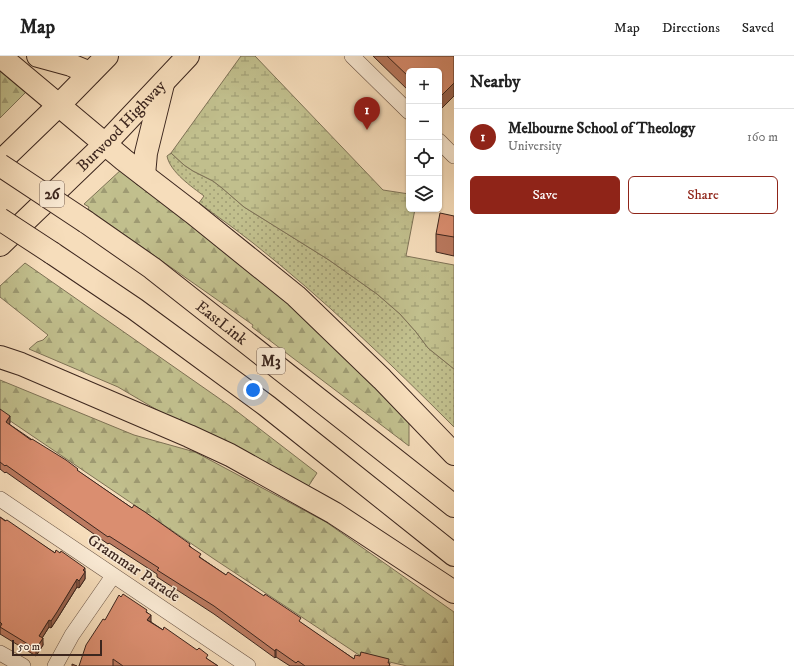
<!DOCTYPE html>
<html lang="en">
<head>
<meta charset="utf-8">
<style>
  :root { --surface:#fff; --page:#f6f6f6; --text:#222; --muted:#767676; --line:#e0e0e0; --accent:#8f2418 }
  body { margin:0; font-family:"IM FELL DW Pica",serif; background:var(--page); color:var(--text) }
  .controls { position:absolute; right:12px; top:12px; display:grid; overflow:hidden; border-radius:6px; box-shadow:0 1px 3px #0004 }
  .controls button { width:36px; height:36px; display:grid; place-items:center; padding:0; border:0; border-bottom:1px solid var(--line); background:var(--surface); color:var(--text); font:20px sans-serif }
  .scale { position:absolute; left:12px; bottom:10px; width:90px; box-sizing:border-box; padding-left:4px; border:2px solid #3c261e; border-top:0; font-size:11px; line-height:14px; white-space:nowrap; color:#3c261e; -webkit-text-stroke:3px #f9e9d3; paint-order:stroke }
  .you { position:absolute; left:253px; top:334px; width:14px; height:14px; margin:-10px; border:3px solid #fff; border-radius:50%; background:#1a73e8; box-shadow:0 0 0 6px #1a73e833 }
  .badge { display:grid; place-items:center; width:26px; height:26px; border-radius:50%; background:var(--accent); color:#fff; font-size:13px; font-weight:700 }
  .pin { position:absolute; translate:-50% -33px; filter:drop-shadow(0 1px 2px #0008) }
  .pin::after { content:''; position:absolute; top:21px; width:14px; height:12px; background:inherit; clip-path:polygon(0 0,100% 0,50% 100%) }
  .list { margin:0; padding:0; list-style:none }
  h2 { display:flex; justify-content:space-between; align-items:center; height:52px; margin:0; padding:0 16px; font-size:17px }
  h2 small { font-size:13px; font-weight:400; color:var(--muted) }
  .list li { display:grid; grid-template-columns:26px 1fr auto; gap:12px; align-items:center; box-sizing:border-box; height:56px; padding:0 16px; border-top:1px solid var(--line) }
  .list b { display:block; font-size:15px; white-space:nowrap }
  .list p { margin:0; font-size:13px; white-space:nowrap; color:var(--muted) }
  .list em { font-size:13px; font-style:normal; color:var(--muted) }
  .actions { display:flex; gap:8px; padding:12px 16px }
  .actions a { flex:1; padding:9px 0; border:1px solid var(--accent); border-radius:6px; text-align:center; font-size:14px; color:var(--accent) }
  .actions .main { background:var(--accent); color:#fff }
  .icon { flex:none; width:22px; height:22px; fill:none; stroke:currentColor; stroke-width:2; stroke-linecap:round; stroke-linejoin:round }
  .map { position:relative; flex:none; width:454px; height:610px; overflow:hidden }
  header { display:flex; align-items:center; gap:24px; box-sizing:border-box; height:56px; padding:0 20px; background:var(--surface); border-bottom:1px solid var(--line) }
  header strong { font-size:19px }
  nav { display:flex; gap:22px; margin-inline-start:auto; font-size:14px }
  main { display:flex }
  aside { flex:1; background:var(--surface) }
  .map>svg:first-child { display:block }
  .grass { fill:url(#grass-dots); stroke:#7e7256 }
  .forest { fill:url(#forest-firs); stroke:#7e7256 }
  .wetland { fill:url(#wetland-marsh); stroke:#7e7256 }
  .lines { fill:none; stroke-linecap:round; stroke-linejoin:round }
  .minor-casing { stroke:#6a5445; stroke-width:16 }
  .highway-casing { stroke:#3c261e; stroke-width:24 }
  .minor { stroke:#f9e9d3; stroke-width:15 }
  .highway { stroke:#f6ddbb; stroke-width:22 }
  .highway-bridge-casing { stroke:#3c261e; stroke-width:24; stroke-linecap:butt }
  .highway-bridge { stroke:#f6ddbb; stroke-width:22 }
  .wall { fill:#bb7a60; stroke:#3c261e }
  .shaded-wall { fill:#99634e; stroke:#3c261e }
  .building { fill:#da8e70; stroke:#3c261e }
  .labels { text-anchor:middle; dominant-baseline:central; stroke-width:3; stroke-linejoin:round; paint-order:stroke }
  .shield { fill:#f9e9d3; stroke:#756054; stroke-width:1 }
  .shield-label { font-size:15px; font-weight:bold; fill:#3c261e }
  .street-label { font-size:16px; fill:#3c261e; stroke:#f9e9d3 }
</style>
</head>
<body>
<header>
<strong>Map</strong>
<nav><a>Map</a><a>Directions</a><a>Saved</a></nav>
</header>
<main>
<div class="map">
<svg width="454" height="610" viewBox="0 0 454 610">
  <defs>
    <pattern id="grass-dots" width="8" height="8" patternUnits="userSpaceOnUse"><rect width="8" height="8" fill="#c1bf8d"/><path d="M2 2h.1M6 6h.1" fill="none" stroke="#9e9b73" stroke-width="1.8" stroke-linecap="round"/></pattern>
    <pattern id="forest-firs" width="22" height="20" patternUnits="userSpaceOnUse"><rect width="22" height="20" fill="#c1bf8d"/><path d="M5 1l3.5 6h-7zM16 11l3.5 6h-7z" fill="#9e9b73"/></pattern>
    <pattern id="wetland-marsh" width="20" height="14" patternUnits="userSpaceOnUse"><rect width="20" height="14" fill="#c1bf8d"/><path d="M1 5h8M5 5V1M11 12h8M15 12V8" fill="none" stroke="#9e9b73"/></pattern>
  </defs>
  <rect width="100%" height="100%" fill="#f6ddbb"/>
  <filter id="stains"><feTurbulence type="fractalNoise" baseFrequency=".005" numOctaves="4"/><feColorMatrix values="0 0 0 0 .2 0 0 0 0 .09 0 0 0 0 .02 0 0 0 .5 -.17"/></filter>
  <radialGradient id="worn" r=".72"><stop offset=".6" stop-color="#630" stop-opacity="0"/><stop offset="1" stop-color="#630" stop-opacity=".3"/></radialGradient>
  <path class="grass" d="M 171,97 L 184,109 L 193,115 L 213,125 L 222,132 L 244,151 L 329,204 L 377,238 L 400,258 L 416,276 L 428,292 L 454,313 L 454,371 C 390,307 324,243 253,187 C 235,173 217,160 199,147 L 204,140 C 192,131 170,116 167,100 Z"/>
  <path class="forest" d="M 0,11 L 29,33 L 0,62 Z
    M 123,112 L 242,205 L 409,358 L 409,390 L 252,271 L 253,269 L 88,153 L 89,151 L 84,148 Z
    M 25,207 L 230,350 L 317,417 L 306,434 L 164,358 L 118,331 L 29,293 L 37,286 L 43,284 L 48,279 L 0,241 L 0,230 Z
    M 0,324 L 134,379 L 195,396 L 326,466 L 454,556 L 454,610 L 407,610 L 359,599 L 214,503 L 0,358 Z"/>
  <path class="wetland" d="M 241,0 L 255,0 L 383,134 L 409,138 L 409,153 L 415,153 L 406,200 L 454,209 L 454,313 L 428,292 L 416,276 L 400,258 L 377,238 L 329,204 L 244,151 L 222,132 L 213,125 L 193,115 L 184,109 L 171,97 Z"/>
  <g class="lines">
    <g class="minor-casing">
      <path id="minor" d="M 352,0 L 409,56
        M 439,85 L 454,100
        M 0,443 L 248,610
        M 0,597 L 23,610
        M 55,610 L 72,579 L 113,520"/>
    </g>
    <g class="highway-casing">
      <g id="highway">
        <path d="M 0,0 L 124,104 L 193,157 L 296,240 L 382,323 L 454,398"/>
        <path d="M 38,0 L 71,9 L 90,17"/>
        <path d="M 0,106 L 59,49 L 107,0"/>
        <path d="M 144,119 L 146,97 L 163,28"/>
        <path id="s1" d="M 86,166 L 152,212 L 454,450"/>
        <path id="s2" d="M 0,189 L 105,88 L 188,0"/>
        <path d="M 52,197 L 135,253 L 267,350 L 454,499"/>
        <path d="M 0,301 L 21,308 L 189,380 L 230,399 L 334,457 L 454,536"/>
      </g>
    </g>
    <use href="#minor" class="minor"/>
    <use href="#highway" class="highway"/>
    <g class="highway-bridge-casing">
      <path id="highway-bridge" d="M 0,109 L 86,166
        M 0,163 L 52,197"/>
    </g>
    <use href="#highway-bridge" class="highway-bridge"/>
  </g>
  <path class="wall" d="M 373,0 L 454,0 L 454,40 L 439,55 L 439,15 L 409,15 L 409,35 Z
    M 454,160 L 454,200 L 436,196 L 436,178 Z
    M 0,353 L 10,367 L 9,368 L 132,452 L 190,490 L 201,502 L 226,519 L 301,567 L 354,603 L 389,607 L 390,610 L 290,610 L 276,601 L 275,602 L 214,558 L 157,521 L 157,518 L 109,487 L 108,488 L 6,416 L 5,417 L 0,413 Z
    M 0,461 L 55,497 L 85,515 L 85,523 L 79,532 L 77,531 L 57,563 L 51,572 L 49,571 L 42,582 L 43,589 L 36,600 L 0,578 Z
    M 147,556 L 151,566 L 218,610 L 79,610 L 105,564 Z"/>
  <path class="shaded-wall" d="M 454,27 L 454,40 L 439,55 L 439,42 Z
    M 10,360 L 10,367 L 6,373 L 6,366 Z
    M 85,512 L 85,523 L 79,532 L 79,525 L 83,514 Z
    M 77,523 L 77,531 L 57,563 L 51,572 L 51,565 Z
    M 151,559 L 151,566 L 147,564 Z
    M 49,564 L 49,571 L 39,587 L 39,580 Z
    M 43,582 L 43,589 L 36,600 L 36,593 Z
    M 276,593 L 276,601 L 275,602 L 275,595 Z"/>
  <path class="building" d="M 387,0 L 454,0 L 454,27 L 439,42 L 439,15 L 409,15 L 409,21 Z
    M 440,157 L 454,160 L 454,181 L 436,178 Z
    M 0,353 L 10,360 L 6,366 L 31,384 L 32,383 L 66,404 L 78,413 L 77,414 L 132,452 L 134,449 L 145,456 L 190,488 L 189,490 L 201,498 L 199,501 L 226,519 L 228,516 L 264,540 L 265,538 L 301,562 L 299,565 L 354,603 L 355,599 L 360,600 L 361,596 L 389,603 L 388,607 L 390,607 L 389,610 L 305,610 L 298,605 L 296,607 L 276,593 L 275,595 L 214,550 L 157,514 L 159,512 L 109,480 L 108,481 L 6,409 L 5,410 L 0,406 Z
    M 0,461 L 5,465 L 7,464 L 55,497 L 56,494 L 60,497 L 61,495 L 85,512 L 83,514 L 85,516 L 79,525 L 77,523 L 57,556 L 51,565 L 49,564 L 39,580 L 43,582 L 36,593 L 0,571 L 2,568 L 0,566 Z
    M 123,538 L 147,554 L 146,556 L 151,559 L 147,564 L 163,574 L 164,571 L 197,594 L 199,592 L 208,599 L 206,602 L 218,610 L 123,610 L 113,603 L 113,610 L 79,610 L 86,589 L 103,563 L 105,564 L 119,539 L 121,541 Z
    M 72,608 L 77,610 L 72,610 Z"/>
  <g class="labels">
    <g class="shield">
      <rect x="40" y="125" width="24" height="26" rx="3"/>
      <rect x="257" y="292" width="28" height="26" rx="3"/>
    </g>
    <g class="shield-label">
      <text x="52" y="138">26</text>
      <text x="271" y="305">M3</text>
    </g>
    <g class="street-label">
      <text stroke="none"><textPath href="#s2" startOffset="170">Burwood Highway</textPath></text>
      <text stroke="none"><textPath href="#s1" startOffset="169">EastLink</textPath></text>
      <text transform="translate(134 512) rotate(34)">Grammar Parade</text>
    </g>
  </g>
  <rect width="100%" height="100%" filter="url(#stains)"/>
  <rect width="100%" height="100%" fill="url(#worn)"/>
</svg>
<div class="controls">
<button>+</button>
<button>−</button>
<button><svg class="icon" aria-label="locate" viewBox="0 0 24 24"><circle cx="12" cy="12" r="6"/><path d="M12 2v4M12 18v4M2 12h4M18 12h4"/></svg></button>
<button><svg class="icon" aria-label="layers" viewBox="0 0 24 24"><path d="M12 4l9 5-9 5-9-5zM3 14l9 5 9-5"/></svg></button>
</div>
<div class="scale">50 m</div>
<div class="you"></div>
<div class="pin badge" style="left:367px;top:74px">1</div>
</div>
<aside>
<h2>Nearby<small></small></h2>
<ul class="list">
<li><span class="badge">1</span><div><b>Melbourne School of Theology</b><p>University</p></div><em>160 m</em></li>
</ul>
<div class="actions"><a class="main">Save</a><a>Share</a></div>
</aside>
</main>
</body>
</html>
